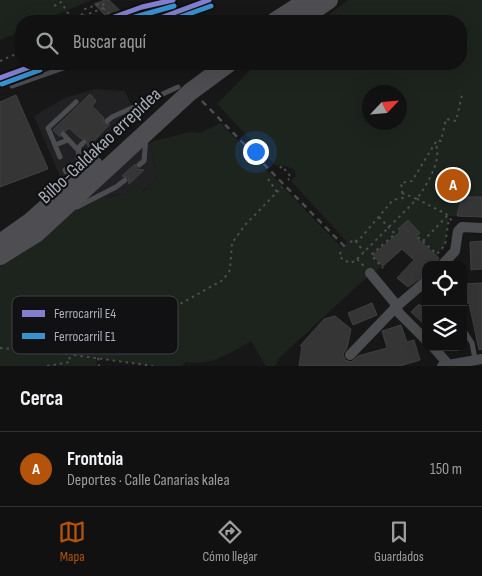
<!DOCTYPE html>
<html lang="es">
<head>
<meta charset="utf-8">
<style>
  :root { --surface:#111; --page:#1e1f1f; --text:#f1f3f6; --muted:#9c9d9f; --line:#303131; --accent:#b45309 }
  body { margin:0; font-family:"Sofia Sans Condensed",sans-serif; background:var(--page); color:var(--text) }
  .controls { position:absolute; right:15px; bottom:15px; display:grid; overflow:hidden; border-radius:10px; box-shadow:0 5px 20px #0002 }
  .controls button { width:45px; height:45px; display:grid; place-items:center; padding:0; border:0; border-bottom:1px solid var(--line); background:var(--surface); color:var(--text); font:25px sans-serif }
  .compass { position:absolute; left:362px; top:85px; width:45px; height:45px; border-radius:50%; background:var(--surface); box-shadow:0 5px 20px #0002; rotate:64deg }
  .you { position:absolute; left:255px; top:151px; width:18px; height:18px; margin:-12px; border:4px solid #fff; border-radius:50%; background:#1a73e8; box-shadow:0 0 0 8px #1a73e833 }
  .badge { display:grid; place-items:center; width:32px; height:32px; border-radius:50%; background:var(--accent); color:#fff; font-size:16px; font-weight:700 }
  .pin { position:absolute; translate:-50% -50%; border:2px solid #fff; box-shadow:0 1px 5px #0006 }
  .list { margin:0; padding:0; list-style:none }
  h2 { display:flex; justify-content:space-between; align-items:center; height:65px; margin:0; padding:0 20px; font-size:21px }
  h2 small { font-size:16px; font-weight:400; color:var(--muted) }
  .list li { display:grid; grid-template-columns:32px 1fr auto; gap:15px; align-items:center; box-sizing:border-box; height:75px; padding:0 20px; border-top:1px solid var(--line) }
  .list b { display:block; font-size:19px; white-space:nowrap }
  .list p { margin:0; font-size:16px; white-space:nowrap; color:var(--muted) }
  .list em { font-size:16px; font-style:normal; color:var(--muted) }
  .icon { flex:none; width:28px; height:28px; fill:none; stroke:currentColor; stroke-width:2; stroke-linecap:round; stroke-linejoin:round }
  .map { position:relative; flex:none; width:482px; height:366px; overflow:hidden }
  .search { position:absolute; background:var(--surface); box-shadow:0 5px 20px #0002; left:15px; right:15px; top:15px; height:55px; display:flex; align-items:center; gap:12px; box-sizing:border-box; padding:0 18px; border-radius:20px; color:var(--muted); font-size:19px }
  .sheet { height:140px; background:var(--surface) }
  nav { display:flex; justify-content:space-around; align-items:center; box-sizing:border-box; height:70px; border-top:1px solid var(--line); background:var(--surface); font-size:14px; color:var(--muted) }
  nav a { display:grid; justify-items:center; gap:2px }
  nav .on { color:var(--accent) }
  .map>svg:first-child { display:block }
  .built { fill:#212123 }
  .green { fill:#1d241e; fill-rule:evenodd }
  .building { fill:#353536; stroke:#3f4043 }
  .lines { fill:none; stroke-linecap:round; stroke-linejoin:round }
  .path { stroke:#4d4e52; stroke-width:2; stroke-dasharray:2.5 4; stroke-linecap:butt }
  .service { stroke:#4b4c50; stroke-width:5 }
  .minor { stroke:#4b4c50; stroke-width:10 }
  .trunk { stroke:#4e4e52; stroke-width:18 }
  .rail { stroke:#4b4c4f; stroke-width:2.5; stroke-dasharray:6 5; stroke-linecap:butt }
  .rail-1-casing { stroke:#111113; stroke-width:9 }
  .rail-2-casing { stroke:#111113; stroke-width:9 }
  .rail-1 { stroke:#827fcf; stroke-width:5 }
  .rail-2 { stroke:#3a91d0; stroke-width:5 }
  .labels { text-anchor:middle; dominant-baseline:central; stroke-width:4.5; stroke-linejoin:round; paint-order:stroke }
  .street-label { font-size:19px; fill:#a8adb8; stroke:#111113 }
  .key { fill:#111113; stroke:#3e4045; stroke-width:1 }
  .key-label { font-size:14px; fill:#a8adb8 }
</style>
</head>
<body>
<div class="map">
<svg width="482" height="366" viewBox="0 0 482 366">
  <rect width="100%" height="100%" fill="#171717"/>
  <path class="built" d="M 95,89 L 125,91 L 137,118 L 107,139 L 62,181 L 34,116 L 65,98 Z
    M 151,142 L 156,180 L 142,192 L 135,184 L 124,194 L 112,195 L 56,224 L 125,162 Z"/>
  <path class="green" d="M 0,0 L 92,0 L 41,21 L 21,21 L 21,31 L 0,40 Z
    M 348,0 L 482,0 L 482,217 L 449,216 L 445,245 L 436,255 L 416,237 L 408,220 L 398,229 L 400,232 L 373,255 L 383,266 L 366,278 L 279,358 L 275,366 L 266,366 L 251,341 C 229,354 212,366 186,362 L 182,366 L 153,366 L 96,358 L 97,366 L 0,366 L 0,263 C 29,243 90,196 124,194 L 135,184 L 143,192 L 156,180 L 151,142 L 190,132 L 200,133 L 221,123 L 342,248 L 347,242 L 291,181 L 296,176 L 294,169 L 281,165 L 276,166 L 217,104 L 256,64 L 461,64 L 461,21 L 320,21 ZM 370,92 L 400,92 L 400,122 L 370,122 Z"/>
  <path class="building" d="M 105,0 L 109,0 L 131,21 L 111,21 L 94,4 Z
    M 90,94 L 96,101 L 92,106 L 104,118 L 103,123 L 110,124 L 88,147 L 87,139 L 81,139 L 69,128 L 66,131 L 60,131 L 60,137 L 53,130 Z
    M 16,95 L 48,169 L 0,187 L 0,102 Z
    M 135,164 L 137,169 L 144,170 L 129,184 L 128,177 L 122,176 Z
    M 462,197 L 482,197 L 482,217 L 457,216 Z
    M 408,220 L 420,233 L 416,237 L 439,258 L 435,265 L 426,265 L 426,274 L 408,287 L 397,278 L 414,260 L 402,249 L 383,266 L 373,255 L 400,232 L 398,229 Z
    M 482,241 L 482,269 L 471,270 L 470,242 Z
    M 482,283 L 482,349 L 479,350 L 469,303 L 463,303 L 463,284 Z
    M 372,303 L 377,315 L 353,325 L 348,313 Z
    M 419,304 L 426,310 L 426,326 L 411,312 Z
    M 335,316 L 351,329 L 347,348 L 343,354 L 345,360 L 351,362 L 358,356 L 387,348 L 382,331 L 401,325 L 407,342 L 414,340 L 420,360 L 400,366 L 299,366 L 302,346 L 300,346 L 324,319 Z"/>
  <g class="lines">
    <path class="path" d="M 54,6 L 61,2 L 73,21
      M 103,8 L 117,21
      M 83,16 L 106,7
      M 78,21 L 85,9 L 102,3 L 106,7
      M 0,61 L 21,52
      M 280,168 L 282,166 L 291,177 L 288,180
      M 268,179 L 277,192
      M 402,193 L 417,199 C 426,185 442,162 436,145
      M 379,217 L 395,234 L 371,255 L 383,268
      M 418,237 L 437,254 L 445,245 L 449,218
      M 355,241 L 359,240 L 393,200 L 403,198 L 401,183 L 412,181 L 437,140 L 441,141 L 446,119 L 456,121 L 462,95
      M 423,241 L 447,216
      M 350,242 L 355,240 L 364,252
      M 341,252 L 339,255 L 343,260 L 351,263 L 357,259 L 365,267
      M 357,259 L 417,199 L 446,214 L 453,222
      M 0,348 L 69,354 L 96,352 L 139,330 L 156,313 L 171,309 L 223,280 L 230,270 L 232,243 L 245,225 L 282,187
      M 74,355 L 153,366
      M 98,358 L 99,366
      M 47,366 L 70,362 L 69,354"/>
    <path class="service" d="M 12,86 L 75,64
      M 107,121 L 112,117 L 178,87
      M 63,134 L 79,151
      M 55,145 L 68,140
      M 60,157 L 48,128 L 76,102
      M 139,165 L 144,161 L 146,138
      M 65,170 L 67,173 L 76,171
      M 77,173 L 79,147 L 84,142
      M 77,207 L 116,187 L 125,180
      M 463,329 L 472,343 L 475,359"/>
    <path class="minor" d="M 442,265 L 455,251 L 458,231 L 462,227 L 482,228
      M 370,273 L 394,302 L 399,313 L 426,340
      M 433,347 L 448,364
      M 350,355 L 396,307 L 426,281
      M 442,366 L 482,359"/>
    <path class="trunk" d="M 275,21 L 308,0
      M 298,21 L 329,0
      M 0,243 L 31,221 L 94,165
      M 0,256 L 37,233 L 190,92 L 228,64"/>
    <path class="rail" d="M 202,101 L 345,247"/>
    <g class="rail-1-casing">
      <path id="rail-1" d="M 103,21 L 142,7 L 173,0
        M 152,21 L 209,0
        M 0,78 L 38,64"/>
    </g>
    <g class="rail-2-casing">
      <path id="rail-2" d="M 121,21 L 174,6
        M 169,21 L 211,6
        M 2,84 L 40,70"/>
    </g>
    <use href="#rail-1" class="rail-1"/>
    <use href="#rail-2" class="rail-2"/>
  </g>
  <g class="labels">
    <g class="street-label">
      <text transform="translate(100 146) rotate(-43)">Bilbo-Galdakao errepidea</text>
    </g>
  </g>
  <rect x="12" y="296" width="166" height="58" rx="8" class="key"/>
  <rect x="22" y="310" width="23" height="7" fill="#827fcf"/>
  <rect x="22" y="333" width="23" height="6" fill="#3a91d0"/>
  <g class="key-label">
    <text x="54" y="318">Ferrocarril E4</text>
    <text x="54" y="341">Ferrocarril E1</text>
  </g>
</svg>
<div class="controls">
<button><svg class="icon" aria-label="locate" viewBox="0 0 24 24"><circle cx="12" cy="12" r="6"/><path d="M12 2v4M12 18v4M2 12h4M18 12h4"/></svg></button>
<button><svg class="icon" aria-label="layers" viewBox="0 0 24 24"><path d="M12 4l9 5-9 5-9-5zM3 14l9 5 9-5"/></svg></button>
</div>
<svg class="compass" viewBox="-18 -18 36 36"><path d="M0-13l5 13h-10z" fill="#e53935"/><path d="M0 13l5-13h-10z" fill="#9c9d9f"/></svg>
<div class="you"></div>
<div class="pin badge" style="left:453px;top:185px">A</div>
<div class="search"><svg class="icon" aria-label="search" viewBox="0 0 24 24"><circle cx="10" cy="10" r="6"/><path d="M15 15l6 6"/></svg>Buscar aquí</div>
</div>
<section class="sheet">
<h2>Cerca<small></small></h2>
<ul class="list">
<li><span class="badge">A</span><div><b>Frontoia</b><p>Deportes · Calle Canarias kalea</p></div><em>150 m</em></li>
</ul>
</section>
<nav>
<a class="on"><svg class="icon" aria-label="map" viewBox="0 0 24 24"><path d="M3 6l6-2 6 2 6-2v14l-6 2-6-2-6 2zM9 4v14M15 6v14"/></svg>Mapa</a>
<a><svg class="icon" aria-label="directions" viewBox="0 0 24 24"><path d="M12 3l9 9-9 9-9-9zM9 14v-3h6M13 9l2 2-2 2"/></svg>Cómo llegar</a>
<a><svg class="icon" aria-label="saved" viewBox="0 0 24 24"><path d="M7 4h10v16l-5-4-5 4z"/></svg>Guardados</a>
</nav>
</body>
</html>
